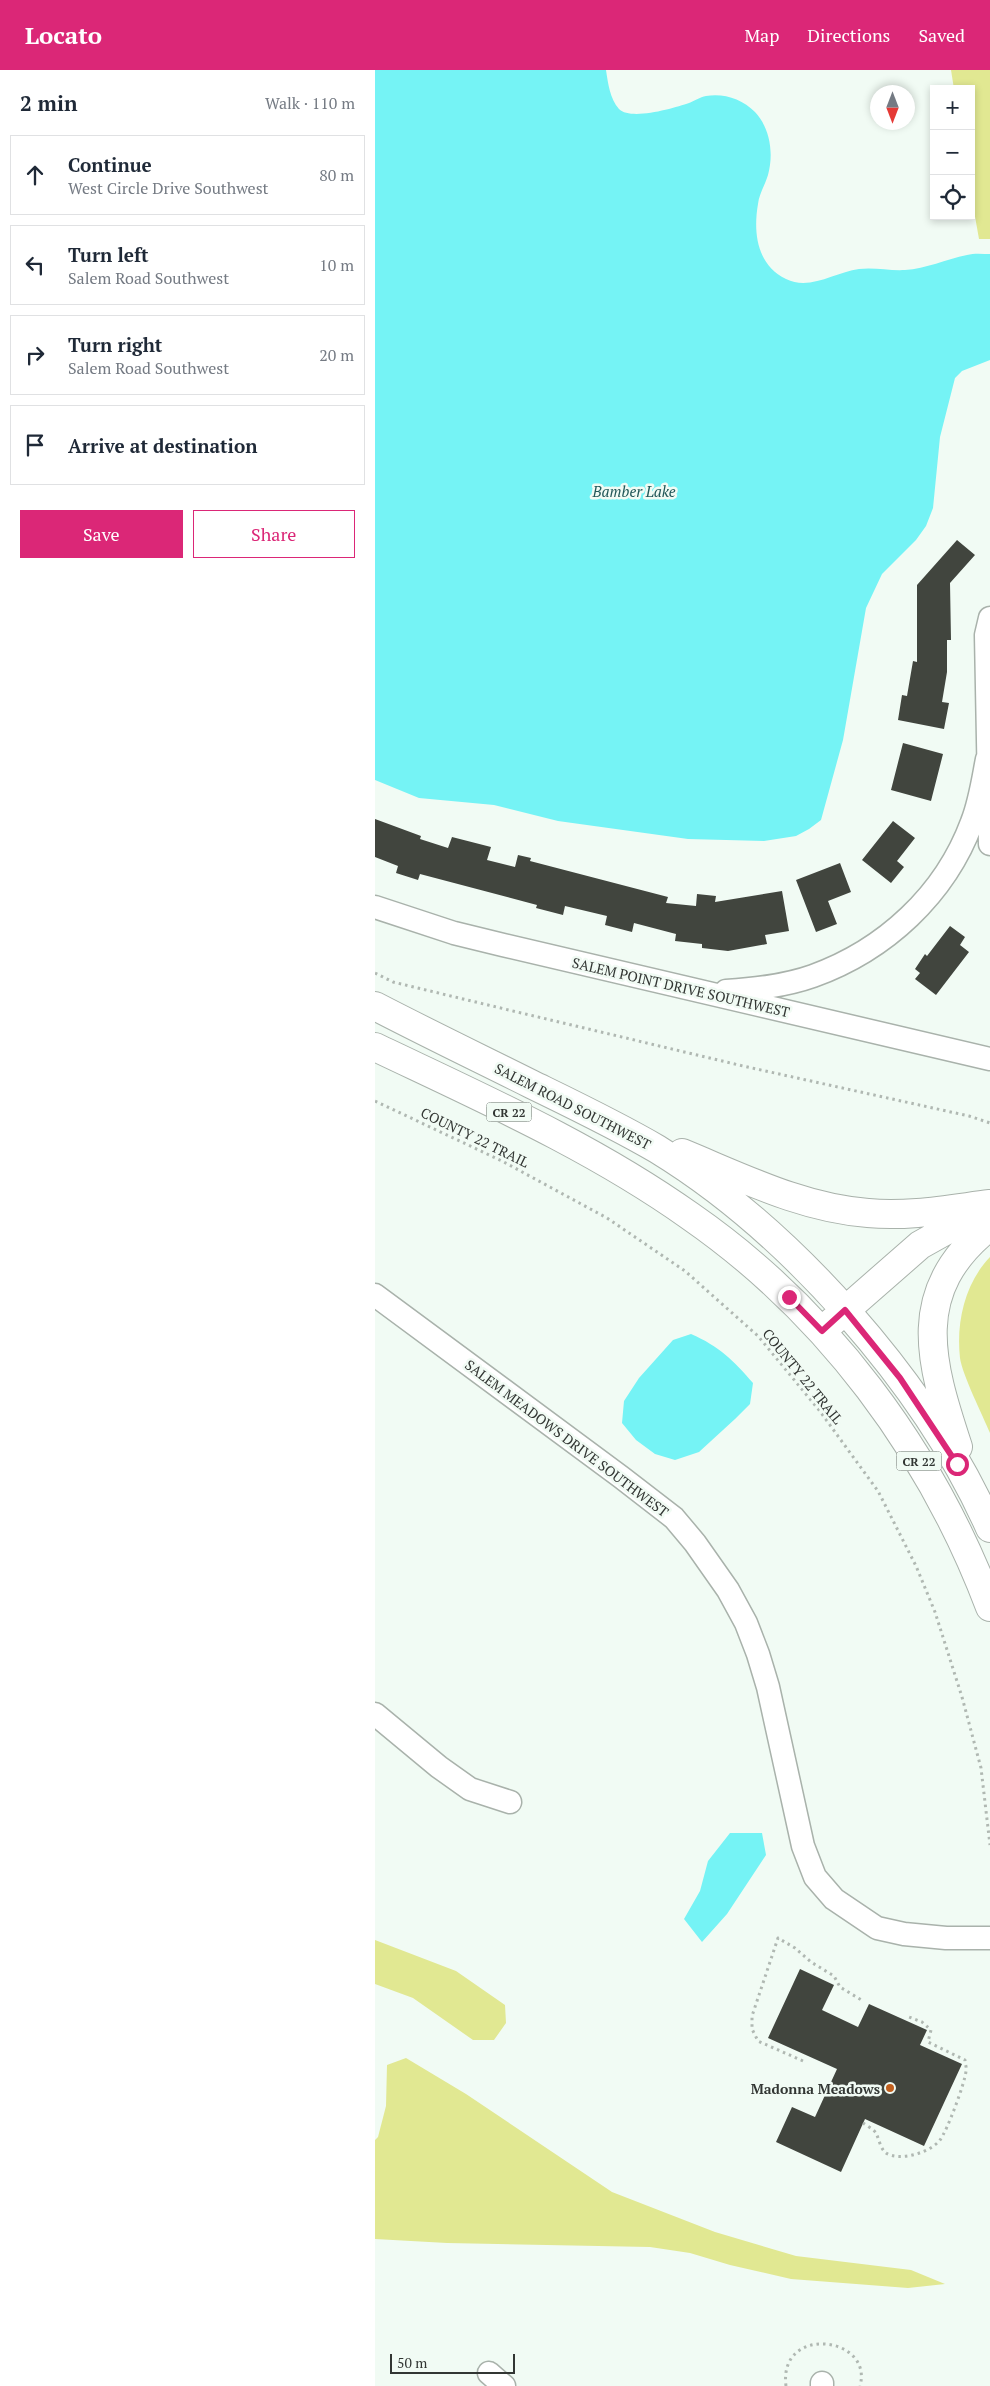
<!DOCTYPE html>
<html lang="en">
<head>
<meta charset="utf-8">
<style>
  :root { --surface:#fff; --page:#f6f6f7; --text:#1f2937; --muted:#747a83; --line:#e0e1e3; --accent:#db2777 }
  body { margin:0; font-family:"PT Serif",serif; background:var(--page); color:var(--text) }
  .controls { position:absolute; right:15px; top:15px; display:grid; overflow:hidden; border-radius:0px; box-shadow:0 2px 8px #0003 }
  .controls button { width:45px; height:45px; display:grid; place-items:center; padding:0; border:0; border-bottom:1px solid var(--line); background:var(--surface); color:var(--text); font:25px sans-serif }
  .compass { position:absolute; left:495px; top:15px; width:45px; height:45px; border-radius:50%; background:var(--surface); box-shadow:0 2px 8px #0003; rotate:180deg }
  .scale { position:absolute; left:15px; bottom:12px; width:125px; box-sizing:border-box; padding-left:5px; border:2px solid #323633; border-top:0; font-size:14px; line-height:18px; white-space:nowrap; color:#323633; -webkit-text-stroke:4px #f1fbf4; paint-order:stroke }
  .stop { position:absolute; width:15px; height:15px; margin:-11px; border:4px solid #db2777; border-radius:50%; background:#fff }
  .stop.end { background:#db2777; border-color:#fff; box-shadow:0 1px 5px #0008 }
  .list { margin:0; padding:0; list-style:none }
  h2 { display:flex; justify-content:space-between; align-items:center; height:65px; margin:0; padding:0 20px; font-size:21px }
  h2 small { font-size:16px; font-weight:400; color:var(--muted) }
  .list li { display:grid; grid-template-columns:32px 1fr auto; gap:15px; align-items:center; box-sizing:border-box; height:80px; margin:0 10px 10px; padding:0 10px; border:1px solid var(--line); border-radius:0px }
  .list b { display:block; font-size:19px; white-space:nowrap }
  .list p { margin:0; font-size:16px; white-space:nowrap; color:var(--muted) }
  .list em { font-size:16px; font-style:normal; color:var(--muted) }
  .actions { display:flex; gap:10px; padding:15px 20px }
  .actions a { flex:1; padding:11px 0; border:1px solid var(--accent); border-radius:0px; text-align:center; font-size:18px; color:var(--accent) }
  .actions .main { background:var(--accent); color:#fff }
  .icon { flex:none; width:28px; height:28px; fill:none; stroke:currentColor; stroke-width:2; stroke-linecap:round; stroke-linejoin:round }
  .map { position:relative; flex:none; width:615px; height:2316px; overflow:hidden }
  header { display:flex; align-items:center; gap:30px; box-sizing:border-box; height:70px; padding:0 25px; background:var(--accent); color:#fff }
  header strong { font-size:24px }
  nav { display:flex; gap:28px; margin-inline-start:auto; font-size:18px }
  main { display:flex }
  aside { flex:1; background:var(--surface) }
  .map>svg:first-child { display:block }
  .green { fill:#e1e892 }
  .water { fill:#75f3f5 }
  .building { fill:#41453e }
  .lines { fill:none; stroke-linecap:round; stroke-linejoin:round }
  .minor-casing { stroke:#a9b2ab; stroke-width:25 }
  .major-casing { stroke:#a9b2ab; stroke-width:30 }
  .path { stroke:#b0b8b2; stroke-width:3; stroke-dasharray:2.5 4; stroke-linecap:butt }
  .minor { stroke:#fff; stroke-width:22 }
  .major { stroke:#fff; stroke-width:28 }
  .route { stroke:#db2777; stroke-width:6 }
  .poi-dot { fill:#c05f1e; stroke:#f1fbf4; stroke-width:2 }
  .labels { text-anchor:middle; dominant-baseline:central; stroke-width:5; stroke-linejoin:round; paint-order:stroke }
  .shield { fill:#f1fbf4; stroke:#6b716d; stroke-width:1 }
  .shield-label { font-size:12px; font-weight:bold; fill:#323633 }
  .street-label { font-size:14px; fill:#323633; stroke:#f1fbf4 }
  .poi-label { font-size:14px; font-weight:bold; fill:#323633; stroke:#f1fbf4; text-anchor:end }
  .water-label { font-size:15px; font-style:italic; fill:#225859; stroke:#f1fbf4 }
</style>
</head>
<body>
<header>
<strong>Locato</strong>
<nav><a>Map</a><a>Directions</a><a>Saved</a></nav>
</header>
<main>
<aside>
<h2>2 min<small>Walk · 110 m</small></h2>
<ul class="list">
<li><svg class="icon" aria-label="ahead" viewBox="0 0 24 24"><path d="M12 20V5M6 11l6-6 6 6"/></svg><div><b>Continue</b><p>West Circle Drive Southwest</p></div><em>80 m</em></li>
<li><svg class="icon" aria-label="left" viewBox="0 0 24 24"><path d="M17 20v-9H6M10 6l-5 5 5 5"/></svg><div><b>Turn left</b><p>Salem Road Southwest</p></div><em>10 m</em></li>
<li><svg class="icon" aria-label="right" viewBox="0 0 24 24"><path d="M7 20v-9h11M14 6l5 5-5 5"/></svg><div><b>Turn right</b><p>Salem Road Southwest</p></div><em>20 m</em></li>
<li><svg class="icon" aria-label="arrive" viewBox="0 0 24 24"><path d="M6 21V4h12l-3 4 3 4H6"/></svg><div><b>Arrive at destination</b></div></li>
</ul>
<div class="actions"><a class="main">Save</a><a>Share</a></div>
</aside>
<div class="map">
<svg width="615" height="2316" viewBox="0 0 615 2316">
  <rect width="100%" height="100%" fill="#f1fbf4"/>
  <path class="green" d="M 576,0 L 615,0 L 615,169 L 604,169 L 596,124 L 596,19 L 579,19 Z
    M 615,1187 L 615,1363 C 608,1346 587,1304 585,1288 C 581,1252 590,1213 615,1187 Z
    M 0,1870 L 81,1901 L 130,1935 L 131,1953 L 119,1970 L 98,1970 L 38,1928 L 0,1914 Z
    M 31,1988 L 91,2024 L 237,2122 L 340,2162 L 421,2186 L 536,2200 L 570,2214 L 533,2218 L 416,2209 L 355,2195 L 315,2183 L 275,2177 L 72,2173 L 0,2169 L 0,2070 L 3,2067 L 11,2036 L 12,1995 Z"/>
  <path class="water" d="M 0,0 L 231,0 C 233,13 235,29 244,39 C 256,51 299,38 314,33 C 319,31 325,27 331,26 C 349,23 367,29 380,42 C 395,58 399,83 393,105 C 390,115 384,124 383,134 C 378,163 382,195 411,209 C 435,221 460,202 484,199 C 499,197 515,201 530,200 C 551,199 571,189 592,185 C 599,183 608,184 615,184 L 615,290 L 587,301 L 580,308 L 565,367 L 558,438 L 551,456 L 541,470 L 507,504 L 491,538 L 468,670 L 446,750 L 434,759 L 421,766 L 389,771 L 313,769 L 183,751 L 119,735 L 44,728 L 0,710 Z
    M 316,1264 C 344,1276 359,1291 378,1313 L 375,1334 L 360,1349 L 324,1382 L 300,1390 L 280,1384 L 261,1370 L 247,1353 L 249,1331 L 264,1308 L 298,1270 Z
    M 355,1763 L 387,1763 L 391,1785 L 352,1844 L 327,1872 L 309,1849 L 325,1821 L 333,1791 Z"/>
  <path class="building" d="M 582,470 L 600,485 L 575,513 L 576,570 L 572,570 L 572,602 L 567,632 L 574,633 L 569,659 L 523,650 L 527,625 L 532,626 L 538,591 L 542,592 L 542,515 Z
    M 528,673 L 568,684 L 556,731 L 516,720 Z
    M 0,749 L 46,766 L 45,769 L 73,778 L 77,767 L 116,777 L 112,790 L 140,797 L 143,785 L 156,788 L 155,791 L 293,827 L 291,833 L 321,836 L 322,824 L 341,826 L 340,832 L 407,821 L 414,861 L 390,865 L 392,874 L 353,881 L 327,878 L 327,874 L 300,871 L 301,864 L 259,853 L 257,862 L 230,855 L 232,846 L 190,836 L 188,845 L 161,838 L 162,835 L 45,804 L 43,810 L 21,803 L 23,796 L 0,787 Z
    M 518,751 L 540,768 L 522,791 L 529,797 L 516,813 L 487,790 Z
    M 465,793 L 476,822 L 453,831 L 462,854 L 441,862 L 421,810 Z
    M 575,856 L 590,867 L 585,875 L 594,882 L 561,925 L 540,909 L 545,903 L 540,899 L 550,884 L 552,886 Z
    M 425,1899 L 459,1915 L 447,1940 L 483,1957 L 494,1934 L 552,1960 L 545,1975 L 587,1994 L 549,2076 L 490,2049 L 466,2102 L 401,2072 L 417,2037 L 440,2047 L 462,1999 L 393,1968 Z"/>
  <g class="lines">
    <g class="minor-casing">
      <path id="minor" d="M 615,548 L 611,565 L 615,774
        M 0,837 L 79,863 L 128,875 L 615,989
        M 351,921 C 380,919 410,916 438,906 C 510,880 570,825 597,752 C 605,732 608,710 612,689
        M 0,1225 L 246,1407 L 299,1448 L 320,1473 L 353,1520 L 371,1553 L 383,1584 L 393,1617 L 428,1776 L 440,1807 L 459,1829 L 502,1858 L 529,1864 L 571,1868 L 615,1868
        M 0,1644 L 64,1697 L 95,1719 L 135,1732
        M 114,2303 L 129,2316
        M 447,2313 L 447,2316"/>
    </g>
    <g class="major-casing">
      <path id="major" d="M 0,936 C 52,963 104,988 156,1014 C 199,1035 241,1055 282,1079 C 416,1161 551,1314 615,1458
        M 0,977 C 107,1028 218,1077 315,1146 C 452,1241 556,1381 615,1537
        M 307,1083 C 368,1108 427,1138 493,1143 C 533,1147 575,1139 615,1134
        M 457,1252 L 545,1175 L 604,1142
        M 583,1377 C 555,1292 533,1220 615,1156"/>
    </g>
    <path class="path" d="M 0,903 L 18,912 L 113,935 L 368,996 L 594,1046 L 615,1053
      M 0,1031 L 127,1091 L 232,1148 L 310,1201 L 383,1266 L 444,1340 L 503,1421 L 541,1496 L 560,1542 L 587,1627 L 606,1698 L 615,1775
      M 428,1991 L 383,1971 L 377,1959 L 377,1946 L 403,1868 L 420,1878 L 436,1892 L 459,1906 L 465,1917 L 488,1931
      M 488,2053 C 492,2056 498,2059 501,2063 C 504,2069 505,2078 511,2083 C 525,2092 556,2082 565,2070 C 572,2061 590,2013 591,2001 C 592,1998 590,1994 590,1990 L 553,1972 L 556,1960 L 547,1952 L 534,1947
      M 411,2316 C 403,2254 499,2266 485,2316"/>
    <use href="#minor" class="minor"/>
    <use href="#major" class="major"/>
  </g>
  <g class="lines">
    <path class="route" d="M 414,1227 L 447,1261 L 470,1240 L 525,1308 L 582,1394"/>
  </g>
  <circle class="poi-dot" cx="515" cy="2018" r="5"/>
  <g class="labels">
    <g class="shield">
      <rect x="111.5" y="1032.5" width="45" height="19" rx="4"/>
      <rect x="521.5" y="1381.5" width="45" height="19" rx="4"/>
    </g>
    <g class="shield-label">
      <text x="134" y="1042">CR 22</text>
      <text x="544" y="1391">CR 22</text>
    </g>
    <g class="street-label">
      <text transform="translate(306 917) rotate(13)">SALEM POINT DRIVE SOUTHWEST</text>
      <text transform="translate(198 1036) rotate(27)">SALEM ROAD SOUTHWEST</text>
      <text transform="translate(100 1067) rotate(26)">COUNTY 22 TRAIL</text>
      <text transform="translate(428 1306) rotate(51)">COUNTY 22 TRAIL</text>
      <text transform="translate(192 1368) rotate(37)">SALEM MEADOWS DRIVE SOUTHWEST</text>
    </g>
    <g class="poi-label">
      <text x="505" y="2018">Madonna Meadows</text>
    </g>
    <g class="water-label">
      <text x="259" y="421">Bamber Lake</text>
    </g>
  </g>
</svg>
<div class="controls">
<button>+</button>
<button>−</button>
<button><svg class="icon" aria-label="locate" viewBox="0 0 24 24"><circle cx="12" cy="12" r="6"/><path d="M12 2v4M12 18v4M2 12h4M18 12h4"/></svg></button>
</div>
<svg class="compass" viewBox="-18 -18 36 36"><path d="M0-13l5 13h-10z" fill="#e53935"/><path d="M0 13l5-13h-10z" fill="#747a83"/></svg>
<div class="scale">50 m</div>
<div class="stop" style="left:582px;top:1394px"></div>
<div class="stop end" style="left:414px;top:1227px"></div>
</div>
</main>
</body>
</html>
